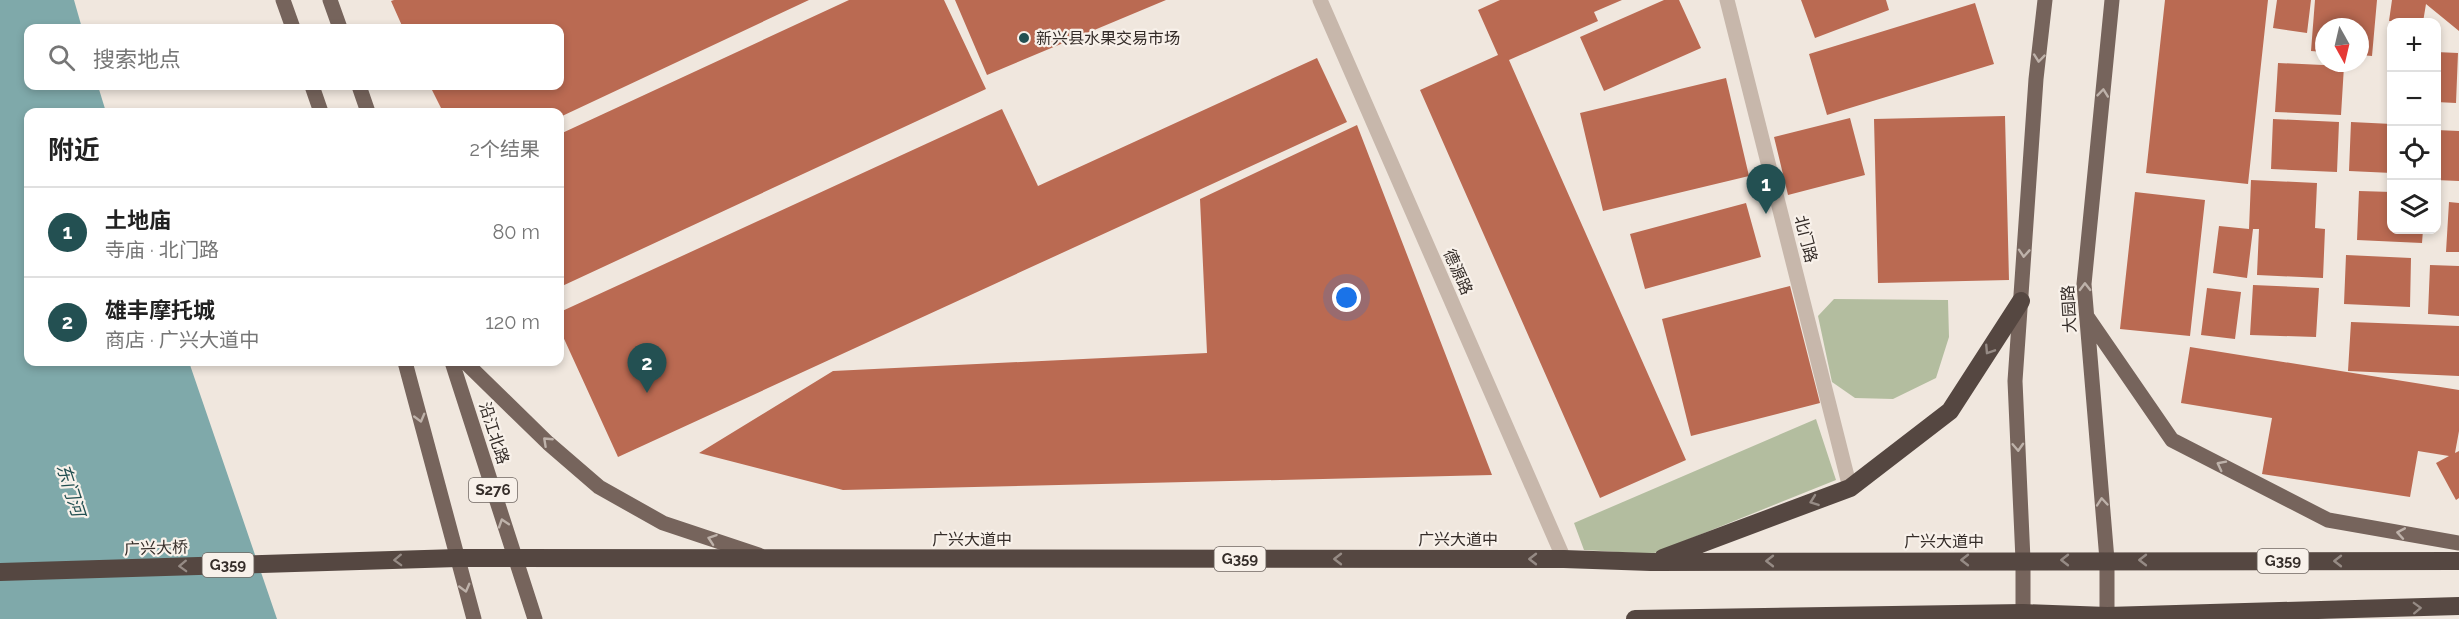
<!DOCTYPE html>
<html lang="zh">
<head>
<meta charset="utf-8">
<style>
  :root { --surface:#fff; --page:#f2f2f2; --text:#222; --muted:#767676; --line:#e0e0e0; --accent:#235052 }
  body { margin:0; font-family:Raleway,"Noto Sans SC",sans-serif; background:var(--page); color:var(--text) }
  .controls { position:absolute; right:18px; top:18px; display:grid; overflow:hidden; border-radius:12px; box-shadow:0 3px 9px #0003 }
  .controls button { width:54px; height:54px; display:grid; place-items:center; padding:0; border:0; border-bottom:2px solid var(--line); background:var(--surface); color:var(--text); font:30px sans-serif }
  .compass { position:absolute; left:2315px; top:18px; width:54px; height:54px; border-radius:50%; background:var(--surface); box-shadow:0 3px 9px #0003; rotate:172deg }
  .you { position:absolute; left:1347px; top:298px; width:21px; height:21px; margin:-15px; border:4px solid #fff; border-radius:50%; background:#1a73e8; box-shadow:0 0 0 9px #1a73e833 }
  .badge { display:grid; place-items:center; width:39px; height:39px; border-radius:50%; background:var(--accent); color:#fff; font-size:20px; font-weight:700 }
  .pin { position:absolute; translate:-50% -50px; filter:drop-shadow(0 2px 3px #0008) }
  .pin::after { content:''; position:absolute; top:32px; width:21px; height:18px; background:inherit; clip-path:polygon(0 0,100% 0,50% 100%) }
  .list { margin:0; padding:0; list-style:none }
  h2 { display:flex; justify-content:space-between; align-items:center; height:78px; margin:0; padding:0 24px; font-size:26px }
  h2 small { font-size:20px; font-weight:400; color:var(--muted) }
  .list li { display:grid; grid-template-columns:39px 1fr auto; gap:18px; align-items:center; box-sizing:border-box; height:90px; padding:0 24px; border-top:2px solid var(--line) }
  .list b { display:block; font-size:22px; white-space:nowrap }
  .list p { margin:0; font-size:20px; white-space:nowrap; color:var(--muted) }
  .list em { font-size:20px; font-style:normal; color:var(--muted) }
  .icon { flex:none; width:33px; height:33px; fill:none; stroke:currentColor; stroke-width:2; stroke-linecap:round; stroke-linejoin:round }
  .map { position:relative; flex:none; width:2459px; height:619px; overflow:hidden }
  .search { position:absolute; background:var(--surface); box-shadow:0 3px 9px #0003; left:24px; top:24px; width:540px; height:66px; display:flex; align-items:center; gap:15px; box-sizing:border-box; padding:0 21px; border-radius:12px; color:var(--muted); font-size:22px }
  .panel { position:absolute; background:var(--surface); box-shadow:0 3px 9px #0003; left:24px; top:108px; width:540px; height:258px; border-radius:12px }
  .map>svg:first-child { display:block }
  .green { fill:#b3bd9f }
  .water { fill:#7fa9aa }
  .building { fill:#ba6a52 }
  .lines { fill:none; stroke-linecap:round; stroke-linejoin:round }
  .minor { stroke:#c7b7ab; stroke-width:15 }
  .major { stroke:#76645c; stroke-width:15 }
  .highway { stroke:#554741; stroke-width:18 }
  .oneway { stroke:#beb2aa }
  .oneway2 { stroke:#968b85 }
  .poi-dot { fill:#235052; stroke:#f8f1ea; stroke-width:2 }
  .labels { text-anchor:middle; dominant-baseline:central; stroke-width:4.5; stroke-linejoin:round; paint-order:stroke }
  .shield { fill:#f8f1ea; stroke:#706863; stroke-width:1.5 }
  .shield-label { font-size:15px; font-weight:bold; fill:#352d29 }
  .poi-label { font-size:16px; fill:#352d29; stroke:#f8f1ea; text-anchor:start }
  .street-label { font-size:16px; fill:#352d29; stroke:#f8f1ea }
  .water-label { font-size:18px; font-style:italic; fill:#235052; stroke:#f8f1ea }
</style>
</head>
<body>
<div class="map">
<svg width="2459" height="619" viewBox="0 0 2459 619">
  <rect width="100%" height="100%" fill="#f0e7de"/>
  <path class="green" d="M 1834,299 L 1948,300 L 1949,337 L 1936,378 L 1893,399 L 1855,398 L 1832,382 L 1818,316 Z
    M 1816,419 L 1836,480 L 1652,554 L 1584,550 L 1574,523 Z"/>
  <path class="water" d="M 0,0 L 74,0 L 82,28 L 28,28 L 28,86 L 98,86 L 106,112 L 28,112 L 28,362 L 189,362 L 277,619 L 0,619 Z"/>
  <path class="building" d="M 394,0 L 809,0 L 560,117 L 560,112 L 443,112 L 430,86 L 560,86 L 560,28 L 403,28 L 391,1 Z
    M 849,0 L 944,0 L 986,89 L 560,287 L 560,134 Z
    M 955,0 L 1166,0 L 987,75 Z
    M 1500,0 L 1622,0 L 1594,12 L 1598,21 L 1509,60 L 1686,460 L 1600,498 L 1420,90 L 1498,55 L 1478,10 Z
    M 1664,0 L 1679,0 L 1701,48 L 1604,91 L 1580,37 Z
    M 1801,0 L 1886,0 L 1889,10 L 1815,38 Z
    M 2165,0 L 2268,0 L 2248,184 L 2146,173 Z
    M 2277,0 L 2311,0 L 2307,33 L 2273,28 Z
    M 2315,0 L 2377,0 L 2372,56 L 2360,55 L 2360,27 L 2324,27 L 2324,52 L 2311,51 Z
    M 2392,0 L 2459,0 L 2459,31 L 2426,4 L 2423,22 L 2389,21 Z
    M 1975,3 L 1994,64 L 1827,115 L 1809,54 Z
    M 2436,52 L 2458,53 L 2456,103 L 2436,102 Z
    M 1317,58 L 1347,122 L 618,457 L 560,330 L 560,312 L 1002,109 L 1038,186 Z
    M 2278,63 L 2344,66 L 2341,115 L 2275,112 Z
    M 1726,78 L 1749,176 L 1603,211 L 1580,113 Z
    M 2005,116 L 2009,280 L 1878,283 L 1874,119 Z
    M 1850,118 L 1865,175 L 1788,195 L 1774,137 Z
    M 2273,119 L 2339,122 L 2337,172 L 2271,169 Z
    M 2351,122 L 2392,124 L 2392,173 L 2349,171 Z
    M 1357,125 L 1492,475 L 843,490 L 699,453 L 833,371 L 1207,353 L 1200,199 Z
    M 2436,130 L 2459,131 L 2459,181 L 2436,180 Z
    M 2251,180 L 2317,183 L 2315,228 L 2325,229 L 2323,278 L 2257,275 L 2259,229 L 2253,229 L 2247,278 L 2213,273 L 2219,226 L 2249,229 Z
    M 2359,191 L 2392,192 L 2392,230 L 2423,230 L 2422,243 L 2357,240 Z
    M 2135,192 L 2205,200 L 2190,336 L 2120,329 Z
    M 2449,202 L 2459,203 L 2459,252 L 2446,252 Z
    M 1746,203 L 1761,257 L 1645,289 L 1630,234 Z
    M 2346,255 L 2411,258 L 2410,307 L 2344,304 Z
    M 2430,265 L 2459,266 L 2459,316 L 2428,314 Z
    M 2253,285 L 2319,288 L 2316,337 L 2250,335 Z
    M 1790,286 L 1820,403 L 1691,436 L 1662,319 Z
    M 2207,288 L 2241,292 L 2235,339 L 2201,335 Z
    M 2351,322 L 2459,326 L 2459,376 L 2348,371 Z
    M 2190,347 L 2459,390 L 2459,431 L 2455,453 L 2459,451 L 2459,498 L 2456,500 L 2436,463 L 2449,456 L 2418,451 L 2410,497 L 2262,474 L 2272,418 L 2181,403 Z"/>
  <g class="lines">
    <path class="minor" d="M 1320,0 L 1564,559
      M 1727,0 L 1850,488"/>
    <path class="major" d="M 283,0 L 293,28
      M 330,0 L 340,28
      M 312,86 L 321,112
      M 359,86 L 368,112
      M 2088,318 L 2172,440 L 2328,520 L 2459,543
      M 405,362 L 474,619
      M 452,362 L 535,619
      M 465,362 L 548,443 L 599,487 L 663,523 L 759,555
      M 2023,619 L 2023,560 L 2015,381 L 2036,79 L 2045,0
      M 2107,619 L 2107,560 L 2084,284 L 2112,0"/>
    <path class="highway" d="M 1663,558 L 1850,488 L 1950,411 L 2021,301
      M 0,572 L 457,558 L 1564,559 L 1651,562 L 2459,561
      M 1635,619 L 2023,613 L 2107,616 L 2459,606"/>
  </g>
  <defs><path id="oneway-chevron" d="M-2-3.5L2.5 0L-2 3.5" fill="none" stroke-width="1.6" stroke-linecap="round" stroke-linejoin="round" transform="scale(1.5)"/></defs>
  <g class="oneway">
    <use href="#oneway-chevron" transform="translate(2039 58) rotate(96)"/>
    <use href="#oneway-chevron" transform="translate(2103 93) rotate(-84)"/>
    <use href="#oneway-chevron" transform="translate(2024 253) rotate(94)"/>
    <use href="#oneway-chevron" transform="translate(2085 287) rotate(-91)"/>
    <use href="#oneway-chevron" transform="translate(420 418) rotate(75)"/>
    <use href="#oneway-chevron" transform="translate(547 441) rotate(-137)"/>
    <use href="#oneway-chevron" transform="translate(2018 447) rotate(87)"/>
    <use href="#oneway-chevron" transform="translate(2221 465) rotate(-153)"/>
    <use href="#oneway-chevron" transform="translate(2102 502) rotate(-95)"/>
    <use href="#oneway-chevron" transform="translate(503 523) rotate(-108)"/>
    <use href="#oneway-chevron" transform="translate(2401 533) rotate(-170)"/>
    <use href="#oneway-chevron" transform="translate(712 539) rotate(-161)"/>
    <use href="#oneway-chevron" transform="translate(465 588) rotate(75)"/>
  </g>
  <g class="oneway2">
    <use href="#oneway-chevron" transform="translate(1989 350) rotate(123)"/>
    <use href="#oneway-chevron" transform="translate(1814 501) rotate(160)"/>
    <use href="#oneway-chevron" transform="translate(1338 559) rotate(-180)"/>
    <use href="#oneway-chevron" transform="translate(1533 559) rotate(-180)"/>
    <use href="#oneway-chevron" transform="translate(398 560) rotate(178)"/>
    <use href="#oneway-chevron" transform="translate(1965 560) rotate(180)"/>
    <use href="#oneway-chevron" transform="translate(2065 560) rotate(-180)"/>
    <use href="#oneway-chevron" transform="translate(2143 560) rotate(-180)"/>
    <use href="#oneway-chevron" transform="translate(1770 561) rotate(180)"/>
    <use href="#oneway-chevron" transform="translate(2338 561) rotate(-180)"/>
    <use href="#oneway-chevron" transform="translate(183 566) rotate(178)"/>
    <use href="#oneway-chevron" transform="translate(2417 608) rotate(-2)"/>
  </g>
  <circle class="poi-dot" cx="1024" cy="38" r="6"/>
  <g class="labels">
    <g class="shield">
      <rect x="469" y="478" width="48" height="24" rx="4.5"/>
      <rect x="1214.5" y="547" width="51" height="24" rx="4.5"/>
      <rect x="2257.5" y="549" width="51" height="24" rx="4.5"/>
      <rect x="202.5" y="553" width="51" height="24" rx="4.5"/>
    </g>
    <g class="shield-label">
      <text x="493" y="490">S276</text>
      <text x="1240" y="559">G359</text>
      <text x="2283" y="561">G359</text>
      <text x="228" y="565">G359</text>
    </g>
    <g class="poi-label">
      <text x="1036" y="38">新兴县水果交易市场</text>
    </g>
    <g class="street-label">
      <text transform="translate(1806 239) rotate(76)">北门路</text>
      <text transform="translate(1458 272) rotate(66)">德源路</text>
      <text transform="translate(2069 309) rotate(-93)">大园路</text>
      <text transform="translate(494 433) rotate(72)">沿江北路</text>
      <text x="972" y="539">广兴大道中</text>
      <text x="1458" y="539">广兴大道中</text>
      <text x="1944" y="541">广兴大道中</text>
      <text transform="translate(156 548) rotate(-2)">广兴大桥</text>
    </g>
    <g class="water-label">
      <text transform="translate(71 490) rotate(72)">东门河</text>
    </g>
  </g>
</svg>
<div class="controls">
<button>+</button>
<button>−</button>
<button><svg class="icon" aria-label="locate" viewBox="0 0 24 24"><circle cx="12" cy="12" r="6"/><path d="M12 2v4M12 18v4M2 12h4M18 12h4"/></svg></button>
<button><svg class="icon" aria-label="layers" viewBox="0 0 24 24"><path d="M12 4l9 5-9 5-9-5zM3 14l9 5 9-5"/></svg></button>
</div>
<svg class="compass" viewBox="-18 -18 36 36"><path d="M0-13l5 13h-10z" fill="#e53935"/><path d="M0 13l5-13h-10z" fill="#767676"/></svg>
<div class="you"></div>
<div class="pin badge" style="left:1766px;top:214px">1</div>
<div class="pin badge" style="left:647px;top:393px">2</div>
<div class="search"><svg class="icon" aria-label="search" viewBox="0 0 24 24"><circle cx="10" cy="10" r="6"/><path d="M15 15l6 6"/></svg>搜索地点</div>
<section class="panel">
<h2>附近<small>2个结果</small></h2>
<ul class="list">
<li><span class="badge">1</span><div><b>土地庙</b><p>寺庙 · 北门路</p></div><em>80 m</em></li>
<li><span class="badge">2</span><div><b>雄丰摩托城</b><p>商店 · 广兴大道中</p></div><em>120 m</em></li>
</ul>
</section>
</div>
</body>
</html>
